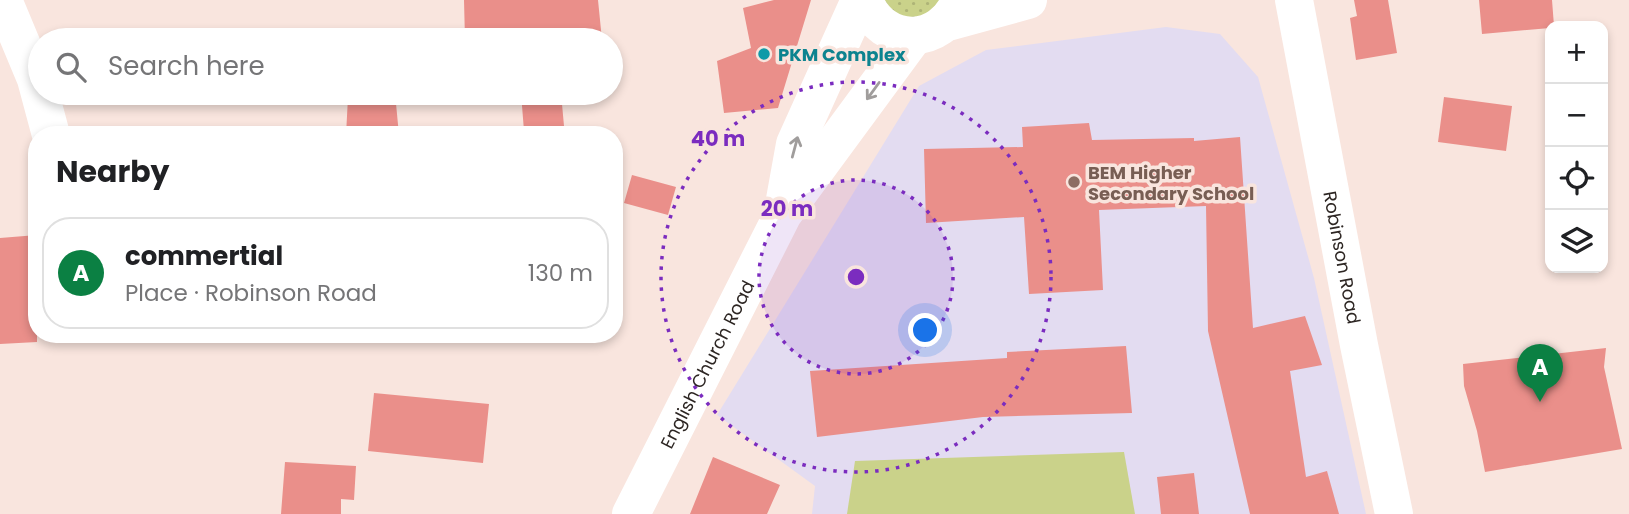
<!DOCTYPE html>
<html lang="en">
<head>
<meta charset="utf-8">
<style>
  :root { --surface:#fff; --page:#f2f2f2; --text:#202124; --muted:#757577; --line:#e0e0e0; --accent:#0b8043 }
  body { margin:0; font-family:Poppins,sans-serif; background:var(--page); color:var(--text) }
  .controls { position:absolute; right:21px; top:21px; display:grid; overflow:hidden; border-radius:14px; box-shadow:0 4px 10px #0003 }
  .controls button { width:63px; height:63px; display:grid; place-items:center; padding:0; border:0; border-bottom:2px solid var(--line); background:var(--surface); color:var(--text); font:35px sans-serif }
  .you { position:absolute; left:926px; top:331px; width:24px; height:24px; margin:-18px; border:5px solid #fff; border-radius:50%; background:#1a73e8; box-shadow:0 0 0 10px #1a73e833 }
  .badge { display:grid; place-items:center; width:46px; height:46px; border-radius:50%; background:var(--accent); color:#fff; font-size:23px; font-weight:700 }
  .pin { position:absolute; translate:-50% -58px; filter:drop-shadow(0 2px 4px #0008) }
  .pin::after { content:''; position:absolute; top:37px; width:24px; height:21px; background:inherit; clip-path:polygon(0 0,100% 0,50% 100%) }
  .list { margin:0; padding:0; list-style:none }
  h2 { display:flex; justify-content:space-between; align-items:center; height:91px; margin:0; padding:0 28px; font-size:30px }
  h2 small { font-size:23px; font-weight:400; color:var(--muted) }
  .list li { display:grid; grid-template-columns:46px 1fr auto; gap:21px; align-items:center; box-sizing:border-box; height:112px; margin:0 14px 14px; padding:0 14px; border:2px solid var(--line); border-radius:28px }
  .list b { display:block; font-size:26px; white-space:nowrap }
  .list p { margin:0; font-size:23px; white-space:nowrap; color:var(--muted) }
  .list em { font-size:23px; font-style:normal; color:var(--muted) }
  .icon { flex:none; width:38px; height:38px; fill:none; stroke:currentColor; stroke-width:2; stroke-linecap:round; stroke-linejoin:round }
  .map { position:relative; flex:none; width:1629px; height:514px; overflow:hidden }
  .search { position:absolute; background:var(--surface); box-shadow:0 4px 10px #0003; left:28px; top:28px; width:595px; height:77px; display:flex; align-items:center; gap:18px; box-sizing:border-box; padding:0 24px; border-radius:38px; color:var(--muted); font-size:26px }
  .panel { position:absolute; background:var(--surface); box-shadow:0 4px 10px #0003; left:28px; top:126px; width:595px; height:217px; border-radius:28px }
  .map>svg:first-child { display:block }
  .education { fill:#e3dcf1 }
  .grass { fill:url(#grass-dots) }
  .park { fill:#cad28a }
  .building { fill:#ea8f8a }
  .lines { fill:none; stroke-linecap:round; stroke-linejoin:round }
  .minor { stroke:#fff; stroke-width:38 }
  .major { stroke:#fff; stroke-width:38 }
  .oneway { stroke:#a09d9c }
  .ring { fill:none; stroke:#7b2cbf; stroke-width:3.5; stroke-dasharray:3.5 7 }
  .culture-dot { fill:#0f9aa8; stroke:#f9e5de; stroke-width:2.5 }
  .education-dot { fill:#8d6e63; stroke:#f9e5de; stroke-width:2.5 }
  .labels { text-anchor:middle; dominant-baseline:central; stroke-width:7; stroke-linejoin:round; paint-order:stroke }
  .culture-label { font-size:18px; font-weight:bold; fill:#0d838f; stroke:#f9e5de; text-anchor:start }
  .education-label { font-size:18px; font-weight:bold; fill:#785e54; stroke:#f9e5de; text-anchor:start }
  .street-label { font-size:18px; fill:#2d2623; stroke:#f9e5de }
  .centre { fill:#7b2cbf; stroke:#f9e5de; stroke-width:3.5 }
  .ring-label { font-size:21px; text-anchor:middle; font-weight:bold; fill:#7b2cbf; stroke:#f9e5de; stroke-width:7; stroke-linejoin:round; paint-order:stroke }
</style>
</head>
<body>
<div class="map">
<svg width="1629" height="514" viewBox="0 0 1629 514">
  <defs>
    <pattern id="grass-dots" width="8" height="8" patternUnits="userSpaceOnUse" patternTransform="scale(1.75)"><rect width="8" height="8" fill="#cad28a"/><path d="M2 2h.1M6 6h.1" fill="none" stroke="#aeb477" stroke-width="1.8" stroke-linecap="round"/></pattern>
  </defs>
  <rect width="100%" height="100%" fill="#f9e5de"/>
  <path class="education" d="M 1166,27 L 1220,34 L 1258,77 L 1314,278 L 1366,514 L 812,514 L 815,486 L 717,415 L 919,86 L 986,50 Z"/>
  <path class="grass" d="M 882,0 L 941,0 L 922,18 L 897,16 Z"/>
  <path class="park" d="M 1124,452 L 1135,514 L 847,514 L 855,461 Z"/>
  <path class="building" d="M 464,0 L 598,0 L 602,40 L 465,40 Z
    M 774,0 L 811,0 L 778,108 L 724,113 L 717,61 L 751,48 L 743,8 Z
    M 1354,0 L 1388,0 L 1397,53 L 1356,60 L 1350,18 L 1357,16 Z
    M 1479,0 L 1552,0 L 1554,26 L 1550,26 L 1550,28 L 1482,34 Z
    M 395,93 L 399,135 L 346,135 L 348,97 Z
    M 521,93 L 561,93 L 564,126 L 524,131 Z
    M 1444,97 L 1512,106 L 1506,151 L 1438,142 Z
    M 1089,123 L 1092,140 L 1194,138 L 1194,141 L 1240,137 L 1253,328 L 1305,316 L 1322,365 L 1290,371 L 1306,477 L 1327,471 L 1339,514 L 1250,514 L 1208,331 L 1206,206 L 1099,210 L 1103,290 L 1029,294 L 1024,217 L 926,223 L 924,149 L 1023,147 L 1022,127 Z
    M 632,175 L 676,187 L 668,215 L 624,203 Z
    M 37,235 L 37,342 L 0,344 L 0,238 Z
    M 1126,346 L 1132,413 L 983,417 L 817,437 L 810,371 L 1007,358 L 1007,352 Z
    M 1606,348 L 1604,367 L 1622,449 L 1485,472 L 1477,431 L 1464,386 L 1463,364 Z
    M 374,393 L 489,404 L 483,463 L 368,451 Z
    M 713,457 L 780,485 L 767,514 L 690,514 Z
    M 285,462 L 356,466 L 354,500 L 341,499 L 341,514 L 281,514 Z
    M 1194,473 L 1199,514 L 1161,514 L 1157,477 Z"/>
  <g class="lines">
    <g class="minor">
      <path d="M 3,0 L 36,79 L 51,135"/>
      <path id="s1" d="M 1294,0 L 1359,345 L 1394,514"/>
    </g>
    <g class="major">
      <path d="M 864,0 C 882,48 942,47 960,0"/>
      <path d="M 948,22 L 1028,0"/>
      <path d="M 784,205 L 795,144 L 860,0"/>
      <path id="s2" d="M 631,514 L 783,214 L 914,36"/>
    </g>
  </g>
  <defs><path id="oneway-shaft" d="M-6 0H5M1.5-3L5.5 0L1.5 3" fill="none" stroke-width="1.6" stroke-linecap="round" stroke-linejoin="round" transform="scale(1.75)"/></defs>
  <g class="oneway">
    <use href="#oneway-shaft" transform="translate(873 91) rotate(126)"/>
    <use href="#oneway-shaft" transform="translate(795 147) rotate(-75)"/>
  </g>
  <circle cx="856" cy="277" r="97" fill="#7b2cbf" fill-opacity=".12"/>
  <g class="ring">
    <circle cx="856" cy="277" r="97"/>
    <circle cx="856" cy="277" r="195"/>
  </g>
  <circle class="culture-dot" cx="764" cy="54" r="7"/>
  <circle class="education-dot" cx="1074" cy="182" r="7"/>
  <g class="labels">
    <g class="culture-label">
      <text x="778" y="54">PKM Complex</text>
    </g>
    <g class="education-label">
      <text x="1088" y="172">BEM Higher<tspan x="1088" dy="21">Secondary School</tspan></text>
    </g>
    <g class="street-label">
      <text stroke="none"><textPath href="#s1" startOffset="262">Robinson Road</textPath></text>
      <text stroke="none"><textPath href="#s2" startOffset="168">English Church Road</textPath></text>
    </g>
  </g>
  <circle cx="856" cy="277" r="10" class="centre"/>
  <g class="ring-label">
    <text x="718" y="146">40 m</text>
    <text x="787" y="216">20 m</text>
  </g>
</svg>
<div class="controls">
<button>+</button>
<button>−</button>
<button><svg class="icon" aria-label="locate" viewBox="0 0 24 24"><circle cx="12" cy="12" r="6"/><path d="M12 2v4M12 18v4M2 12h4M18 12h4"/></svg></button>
<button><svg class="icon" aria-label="layers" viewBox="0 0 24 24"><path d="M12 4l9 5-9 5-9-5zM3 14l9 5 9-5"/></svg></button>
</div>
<div class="you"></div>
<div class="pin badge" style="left:1540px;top:402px">A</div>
<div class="search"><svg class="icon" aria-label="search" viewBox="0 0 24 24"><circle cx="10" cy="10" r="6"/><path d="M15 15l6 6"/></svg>Search here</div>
<section class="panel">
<h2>Nearby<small></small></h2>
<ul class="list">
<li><span class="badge">A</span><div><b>commertial</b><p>Place · Robinson Road</p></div><em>130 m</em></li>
</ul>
</section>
</div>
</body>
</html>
